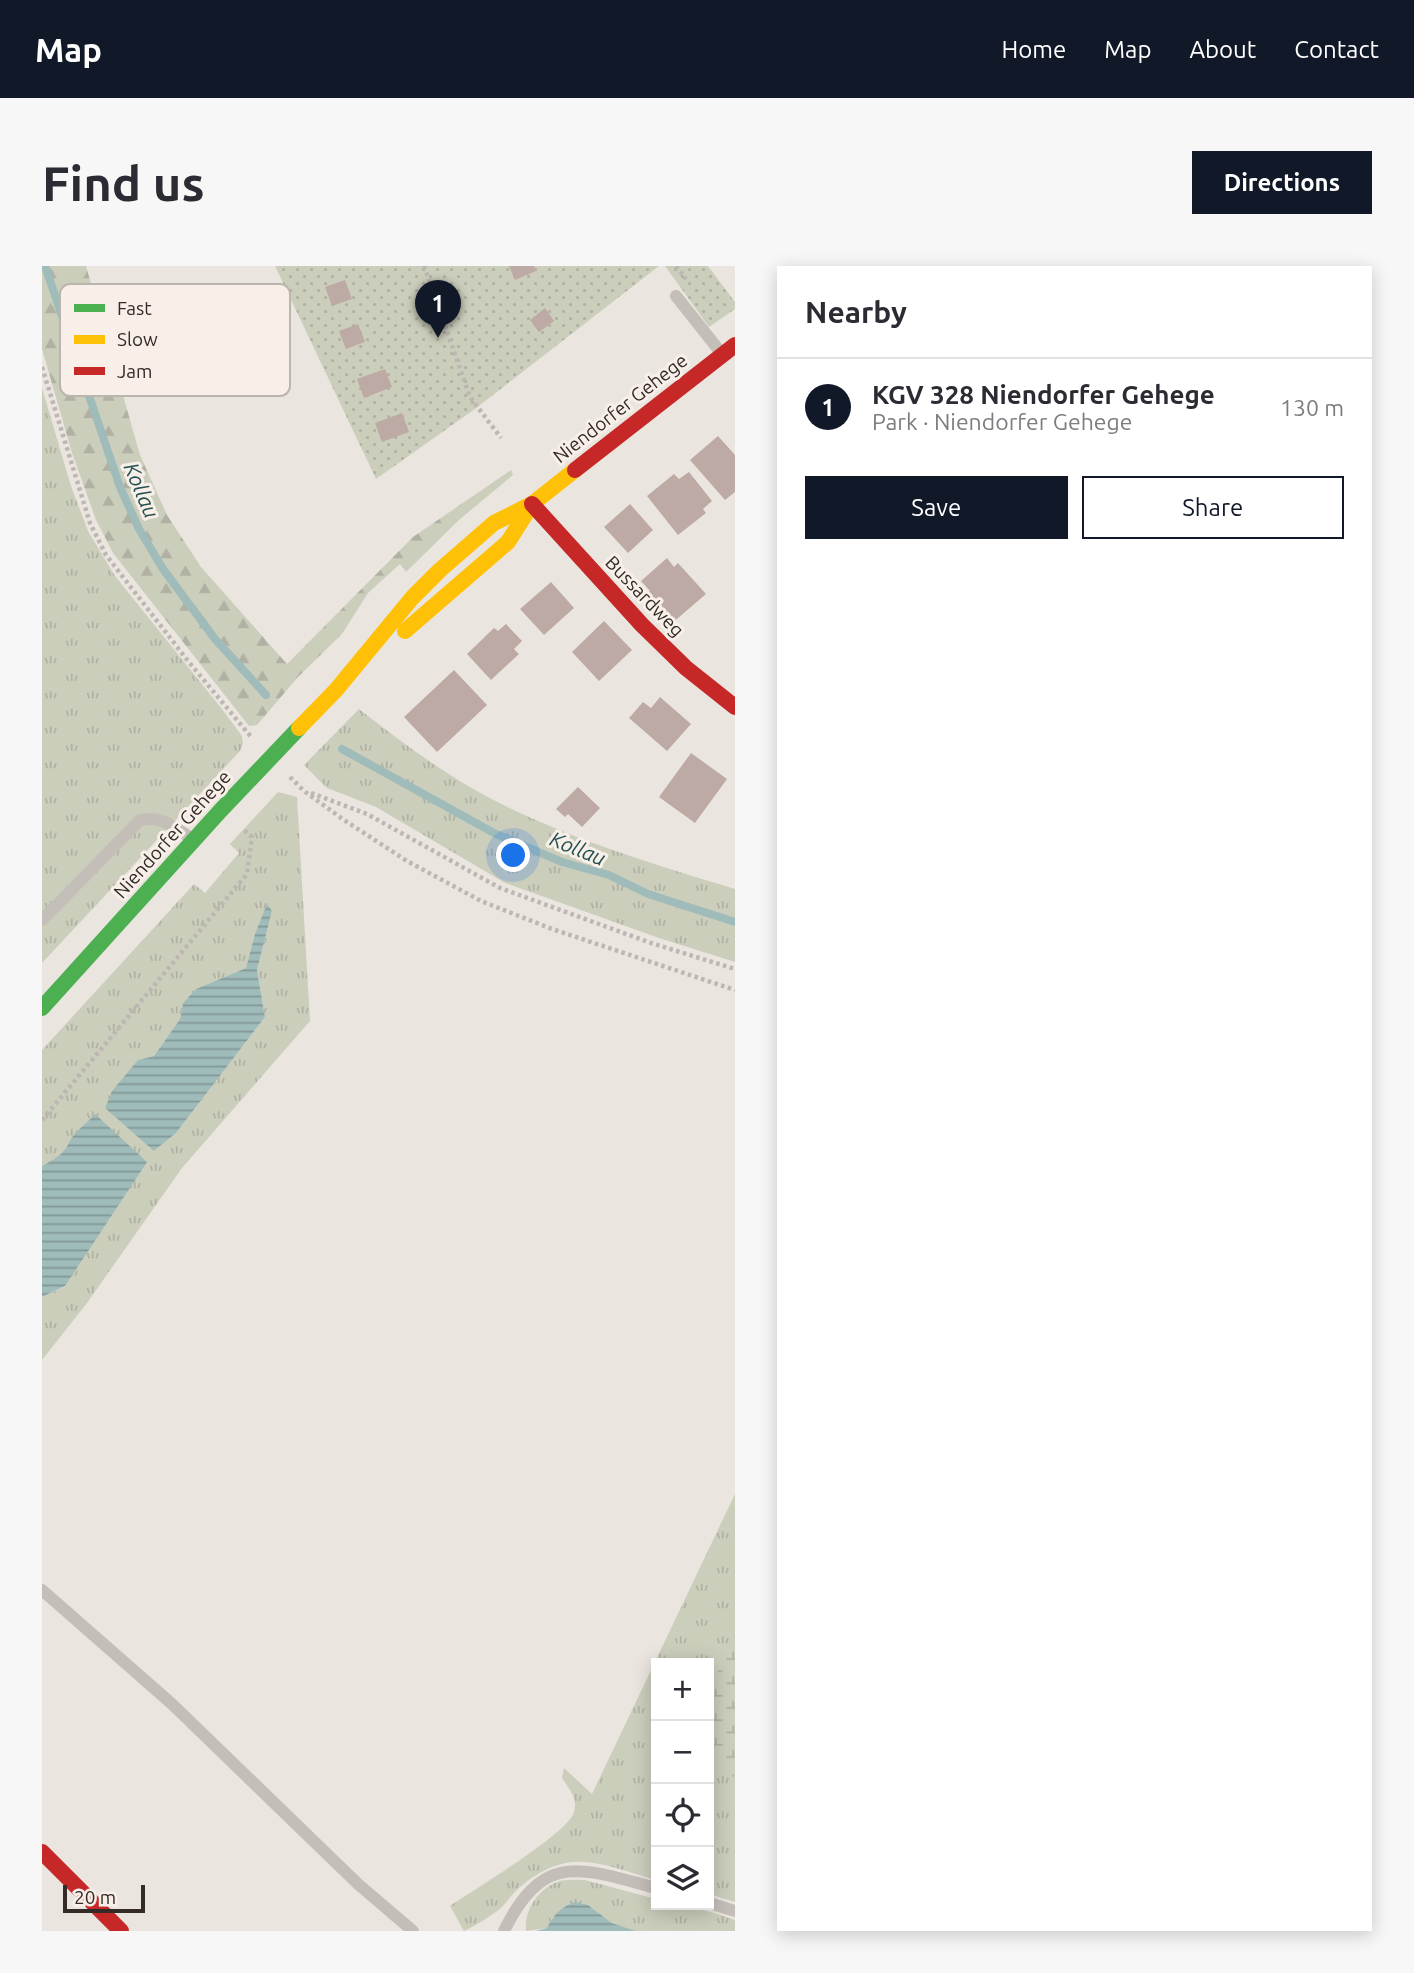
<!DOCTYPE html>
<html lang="en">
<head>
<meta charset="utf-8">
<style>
  :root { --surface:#fff; --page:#f7f7f7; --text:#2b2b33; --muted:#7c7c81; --line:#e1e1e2; --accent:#111827 }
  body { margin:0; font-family:Ubuntu,sans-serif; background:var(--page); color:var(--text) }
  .controls { position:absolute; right:21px; bottom:21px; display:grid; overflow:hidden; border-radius:0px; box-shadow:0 4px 18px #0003 }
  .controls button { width:63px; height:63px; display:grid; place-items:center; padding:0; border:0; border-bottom:2px solid var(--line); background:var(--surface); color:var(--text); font:35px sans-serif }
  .scale { position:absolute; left:21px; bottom:18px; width:82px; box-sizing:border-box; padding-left:7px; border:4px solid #342b28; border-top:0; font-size:19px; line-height:24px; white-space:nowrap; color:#342b28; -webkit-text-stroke:5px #f7efe8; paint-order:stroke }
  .you { position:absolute; left:472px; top:590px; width:24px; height:24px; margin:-18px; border:5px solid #fff; border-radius:50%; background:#1a73e8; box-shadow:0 0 0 10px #1a73e833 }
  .badge { display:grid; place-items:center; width:46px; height:46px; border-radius:50%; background:var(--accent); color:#fff; font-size:23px; font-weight:700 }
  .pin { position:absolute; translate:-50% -58px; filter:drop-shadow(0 2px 4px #0008) }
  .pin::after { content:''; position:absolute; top:37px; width:24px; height:21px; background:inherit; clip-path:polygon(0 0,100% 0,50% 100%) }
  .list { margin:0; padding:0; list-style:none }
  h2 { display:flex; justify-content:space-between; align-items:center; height:91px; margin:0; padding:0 28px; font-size:30px }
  h2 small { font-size:23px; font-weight:400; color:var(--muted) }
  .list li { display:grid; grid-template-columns:46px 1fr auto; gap:21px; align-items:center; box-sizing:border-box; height:98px; padding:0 28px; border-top:2px solid var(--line) }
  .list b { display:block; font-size:26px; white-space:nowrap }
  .list p { margin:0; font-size:23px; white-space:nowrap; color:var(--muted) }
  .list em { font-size:23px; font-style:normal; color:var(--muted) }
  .actions { display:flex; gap:14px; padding:21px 28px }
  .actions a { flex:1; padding:16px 0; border:2px solid var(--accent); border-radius:0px; text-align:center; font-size:24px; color:var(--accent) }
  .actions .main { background:var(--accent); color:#fff }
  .icon { flex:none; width:38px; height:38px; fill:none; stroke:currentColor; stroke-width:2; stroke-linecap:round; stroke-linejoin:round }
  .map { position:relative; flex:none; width:693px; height:1665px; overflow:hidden; border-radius:0px }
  header { display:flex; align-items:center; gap:42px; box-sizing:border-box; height:98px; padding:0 35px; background:var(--accent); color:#fff }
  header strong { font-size:33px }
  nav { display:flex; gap:38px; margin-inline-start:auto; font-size:24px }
  .intro { display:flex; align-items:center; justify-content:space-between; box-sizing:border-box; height:168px; padding:0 42px }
  h1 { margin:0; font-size:49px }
  .button { padding:18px 32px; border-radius:0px; background:var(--accent); color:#fff; font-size:24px; font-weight:700 }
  main { display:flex; gap:42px; padding:0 42px }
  aside { flex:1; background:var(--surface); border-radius:0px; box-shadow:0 4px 18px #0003 }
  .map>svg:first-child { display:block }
  .grass { fill:url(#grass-tufts); fill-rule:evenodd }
  .forest { fill:url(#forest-firs) }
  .wetland { fill:url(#wetland-marsh) }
  .garden { fill:url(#garden-dots) }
  .water { fill:url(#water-rules) }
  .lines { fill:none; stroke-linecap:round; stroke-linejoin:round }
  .stream { stroke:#9fbbba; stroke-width:8 }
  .building { fill:#bdaaa4 }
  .path { stroke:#bdb6b2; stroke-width:4.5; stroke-dasharray:3.5 3.5; stroke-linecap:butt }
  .lane { stroke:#c4beb9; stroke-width:12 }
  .fast { stroke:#4caf50; stroke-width:16 }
  .slow { stroke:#ffc107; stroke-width:16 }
  .jam { stroke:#c62828; stroke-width:16 }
  .labels { text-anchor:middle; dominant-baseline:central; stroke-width:6; stroke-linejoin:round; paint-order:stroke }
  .street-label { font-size:19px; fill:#342b28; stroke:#f7efe8 }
  .water-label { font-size:21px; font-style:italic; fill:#225051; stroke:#f7efe8 }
  .key { fill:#f7efe8; stroke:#bcb4ae; stroke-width:2 }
  .key-label { font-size:19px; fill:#342b28 }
</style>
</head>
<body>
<header>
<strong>Map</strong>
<nav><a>Home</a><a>Map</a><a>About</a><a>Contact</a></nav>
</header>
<div class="intro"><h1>Find us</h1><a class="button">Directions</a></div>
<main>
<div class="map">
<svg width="693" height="1665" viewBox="0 0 693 1665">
  <defs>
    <pattern id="grass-tufts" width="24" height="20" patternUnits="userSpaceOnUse" patternTransform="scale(1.75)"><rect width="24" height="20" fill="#cccebc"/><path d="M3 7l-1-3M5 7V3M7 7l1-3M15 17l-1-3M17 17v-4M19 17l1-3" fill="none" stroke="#b0b1a2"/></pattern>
    <pattern id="forest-firs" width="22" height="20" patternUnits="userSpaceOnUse" patternTransform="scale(1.75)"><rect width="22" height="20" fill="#cccebc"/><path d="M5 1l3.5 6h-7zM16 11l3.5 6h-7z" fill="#b0b1a2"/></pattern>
    <pattern id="wetland-marsh" width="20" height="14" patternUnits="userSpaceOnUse" patternTransform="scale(1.75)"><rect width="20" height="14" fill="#cccebc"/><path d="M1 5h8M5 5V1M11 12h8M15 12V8" fill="none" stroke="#b0b1a2"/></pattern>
    <pattern id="garden-dots" width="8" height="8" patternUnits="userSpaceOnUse" patternTransform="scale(1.75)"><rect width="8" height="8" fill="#cccebc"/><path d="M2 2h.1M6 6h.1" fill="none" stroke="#b0b1a2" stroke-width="1.8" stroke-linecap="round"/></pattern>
    <pattern id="water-rules" width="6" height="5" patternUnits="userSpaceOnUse" patternTransform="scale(1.75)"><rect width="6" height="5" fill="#9fbbba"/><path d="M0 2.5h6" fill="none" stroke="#829897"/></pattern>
  </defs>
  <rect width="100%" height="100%" fill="#ebe5e0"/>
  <path class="grass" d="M 0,122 L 28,217 L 46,265 L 73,310 L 180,443 L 200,470 L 201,478 L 198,485 L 0,697 Z
    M 317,443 C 350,469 385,495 421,517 C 501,565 604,596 693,623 L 693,696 L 617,672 L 463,617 L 334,541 L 285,522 L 262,499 Z
    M 236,526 L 255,531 L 268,755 L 140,902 L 45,1037 L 0,1094 L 0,1031 L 24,1020 L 35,867 C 29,872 30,876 26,882 C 19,891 9,895 0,900 L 0,784 L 152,618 L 163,627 L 197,587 L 188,578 ZM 230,645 L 215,704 L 223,751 L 134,867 L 112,885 L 96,794 L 112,790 L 138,753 L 141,737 L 154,723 L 204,702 L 213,668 Z
    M 693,1228 L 693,1636 L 667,1628 L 667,1397 L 614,1397 L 614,1614 C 558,1598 527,1579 477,1622 C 470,1628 465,1636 459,1642 C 448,1651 434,1659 422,1665 L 408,1640 C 430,1625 528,1566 532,1546 C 536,1532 527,1523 520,1512 L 522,1502 L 550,1528 Z
    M 543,1614 L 614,1633 L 614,1639 C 641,1639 668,1644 693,1654 L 693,1665 L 594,1665 L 570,1657 L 546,1639 L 510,1652 L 506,1662 L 484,1665 C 482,1645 495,1624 515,1616 C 523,1613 534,1614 543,1614 Z"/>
  <path class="forest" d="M 0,0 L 44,0 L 98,189 L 125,249 L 159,301 L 245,398 L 371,271 L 469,204 L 471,209 L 417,254 L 364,306 L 358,298 L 326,327 L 300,368 L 256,411 L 215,459 L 207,460 L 71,287 L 54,254 L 30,187 L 0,83 Z"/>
  <path class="wetland" d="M 693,1369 L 693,1512 L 675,1498 L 667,1483 L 667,1430 L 670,1418 Z"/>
  <path class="garden" d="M 233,0 L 617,0 L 433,143 L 334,213 Z
    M 623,0 L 666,0 L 693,36 L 693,43 L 667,61 Z"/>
  <path class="water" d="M 225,638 L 230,645 L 215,704 L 223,751 L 134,867 L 112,885 L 63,842 L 70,825 L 96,794 L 112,790 L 138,753 L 141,737 L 154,723 L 204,702 L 213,668 Z
    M 53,848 L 105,896 L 23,1020 L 0,1031 L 0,900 C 16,891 21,889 29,873 C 34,865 46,856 53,848 Z
    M 533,1636 L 546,1639 L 570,1657 L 594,1665 L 494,1665 L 505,1662 C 512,1648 519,1641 533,1636 Z"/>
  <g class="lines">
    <path class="stream" d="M 3,0 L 78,221 L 97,263 L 121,303 L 173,373 L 224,429
      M 300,483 L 452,567 L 520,596 L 567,609 L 606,628 L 693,656"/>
  </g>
  <path class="building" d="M 467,0 L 492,0 L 494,5 L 473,14 Z
    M 303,14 L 310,33 L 290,40 L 283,21 Z
    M 503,42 L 512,55 L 497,66 L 488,54 Z
    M 316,58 L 323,76 L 304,83 L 297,65 Z
    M 343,103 L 350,121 L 322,132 L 315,113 Z
    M 360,147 L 367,166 L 340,176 L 333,157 Z
    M 676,170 L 693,189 L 693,226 L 683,234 L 648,194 Z
    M 647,206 L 670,235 L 661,243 L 664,247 L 636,269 L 605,230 L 632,208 L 637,213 Z
    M 588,238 L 611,264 L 586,287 L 562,261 Z
    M 625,292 L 632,301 L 636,297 L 664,328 L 629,358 L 603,328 L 608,325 L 599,315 Z
    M 509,316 L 532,342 L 502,369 L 478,343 Z
    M 562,355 L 590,384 L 557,415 L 530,386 Z
    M 464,358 L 480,375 L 472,383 L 477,388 L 449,414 L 425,388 L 452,362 L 456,365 Z
    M 412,404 L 445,439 L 395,486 L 362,451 Z
    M 618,431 L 649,458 L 625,485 L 587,452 L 601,436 L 609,442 Z
    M 649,487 L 685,513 L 653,557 L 617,531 Z
    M 536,521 L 558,542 L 540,561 L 526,548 L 523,551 L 514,543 Z"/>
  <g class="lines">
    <path class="path" d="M 382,0 L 428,131 L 459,172
      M 634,0 L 644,13
      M 0,101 L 48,257 L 64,289 L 146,395 L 210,472
      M 248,511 L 262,525 L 302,554 L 365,595 L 439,635 L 510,663 L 693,724
      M 269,527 L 325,548 L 458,622 L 609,677 L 693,703
      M 0,854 L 205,608 L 210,571 L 201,563"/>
    <path class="lane" d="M 634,30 L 680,88
      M 0,654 L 98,554 C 120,549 133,562 151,573
      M 0,1324 L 130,1438 L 316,1618 L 371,1665
      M 667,1637 L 693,1645
      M 462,1665 C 502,1583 541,1603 614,1622"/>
    <path class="fast" d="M 0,742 L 179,544 L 257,462"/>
    <path class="slow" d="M 363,365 L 466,276 L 490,238
      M 257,462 L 294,424 L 370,332 L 398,304 L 452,257 L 490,238 L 533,204"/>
    <path class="jam" d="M 533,204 L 693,79
      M 490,238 L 600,359 L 644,402 L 693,441
      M 0,1586 L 79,1665"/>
  </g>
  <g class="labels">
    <g class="street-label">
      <text transform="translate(578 142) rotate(-38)">Niendorfer Gehege</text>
      <text transform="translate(603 330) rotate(46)">Bussardweg</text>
      <text transform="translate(130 568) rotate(-48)">Niendorfer Gehege</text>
    </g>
    <g class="water-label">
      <text transform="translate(100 224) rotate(67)">Kollau</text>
      <text transform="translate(536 582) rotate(22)">Kollau</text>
    </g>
  </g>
  <rect x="18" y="18" width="230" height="112" rx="10" class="key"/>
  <rect x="32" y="38" width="31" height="8" fill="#4caf50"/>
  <rect x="32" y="69" width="31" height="9" fill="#ffc107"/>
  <rect x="32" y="101" width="31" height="8" fill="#c62828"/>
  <g class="key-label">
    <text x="75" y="49">Fast</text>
    <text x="75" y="80">Slow</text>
    <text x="75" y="112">Jam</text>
  </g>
</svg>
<div class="controls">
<button>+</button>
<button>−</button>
<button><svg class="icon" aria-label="locate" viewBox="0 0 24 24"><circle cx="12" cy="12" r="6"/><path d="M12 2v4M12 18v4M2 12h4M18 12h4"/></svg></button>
<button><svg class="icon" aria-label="layers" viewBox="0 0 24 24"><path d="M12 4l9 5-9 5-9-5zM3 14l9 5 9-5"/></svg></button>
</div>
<div class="scale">20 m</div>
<div class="you"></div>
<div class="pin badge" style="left:396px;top:72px">1</div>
</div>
<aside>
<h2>Nearby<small></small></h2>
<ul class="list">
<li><span class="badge">1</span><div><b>KGV 328 Niendorfer Gehege</b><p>Park · Niendorfer Gehege</p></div><em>130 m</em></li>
</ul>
<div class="actions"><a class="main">Save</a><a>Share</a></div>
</aside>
</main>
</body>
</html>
